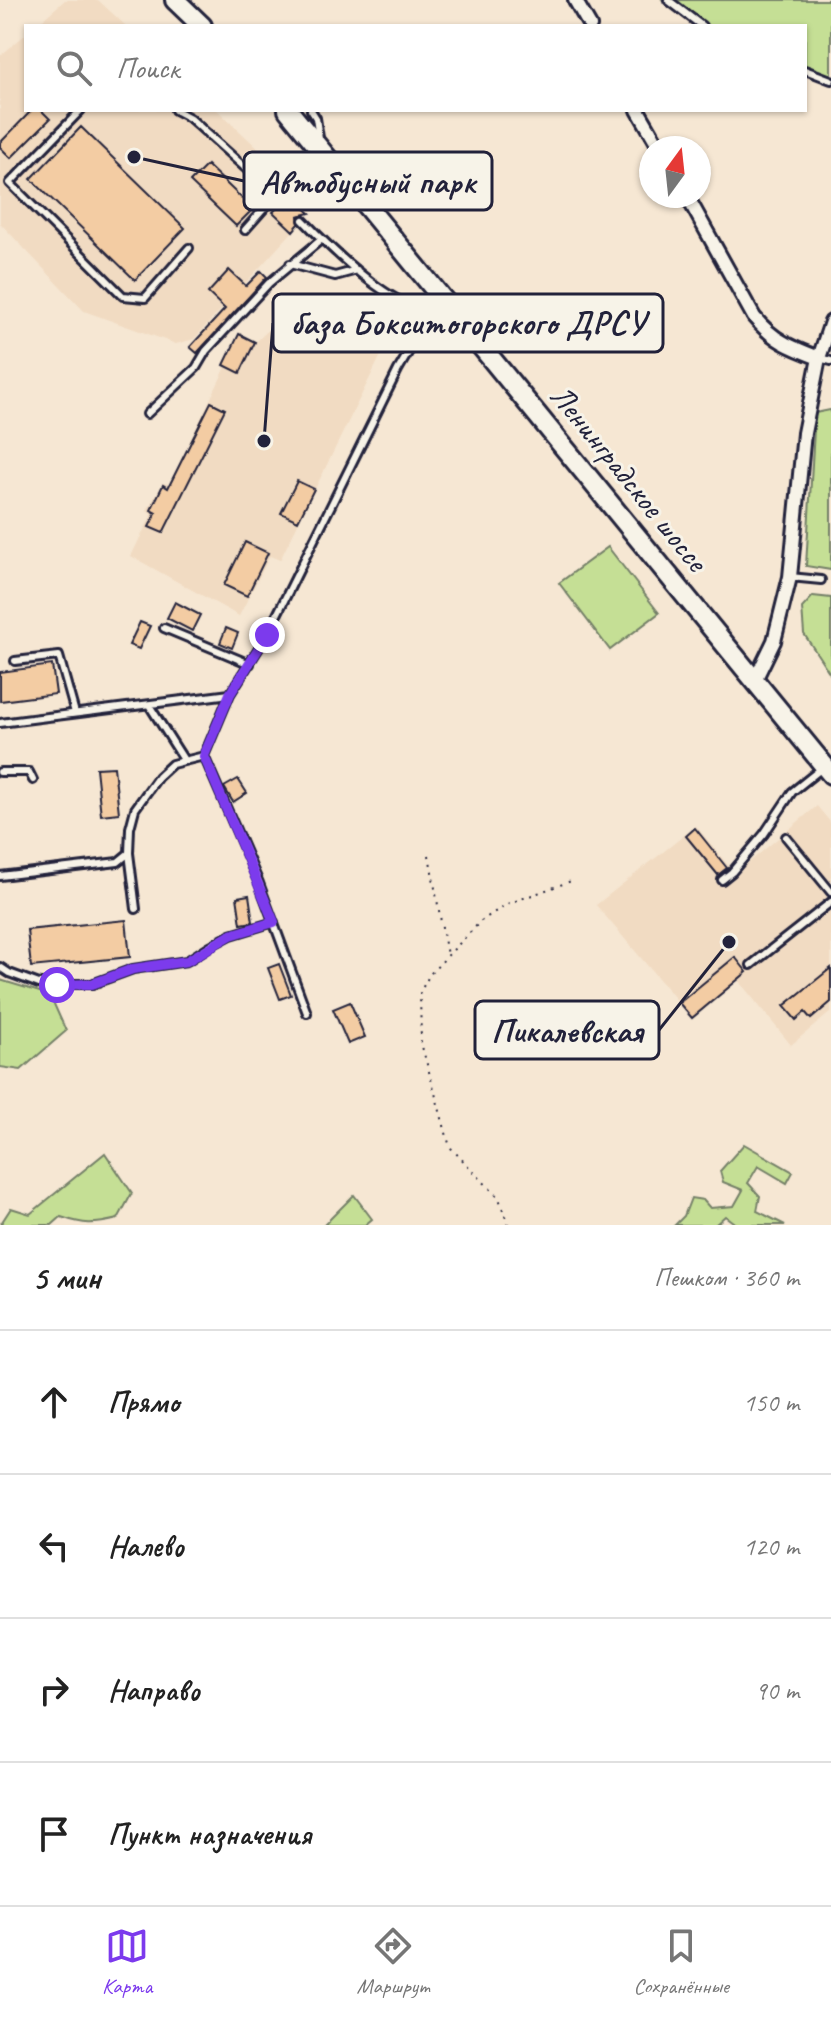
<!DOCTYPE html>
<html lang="ru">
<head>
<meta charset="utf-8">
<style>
  :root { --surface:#fff; --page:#f6f6f6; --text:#222; --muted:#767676; --line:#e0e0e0; --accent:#7c3aed }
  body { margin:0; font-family:Caveat,sans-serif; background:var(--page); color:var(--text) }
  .compass { position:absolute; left:639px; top:136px; width:72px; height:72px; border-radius:50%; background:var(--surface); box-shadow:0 2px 6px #0004; rotate:15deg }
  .stop { position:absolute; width:24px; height:24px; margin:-18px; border:6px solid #7c3aed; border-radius:50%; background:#fff }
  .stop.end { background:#7c3aed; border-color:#fff; box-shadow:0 2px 8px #0008 }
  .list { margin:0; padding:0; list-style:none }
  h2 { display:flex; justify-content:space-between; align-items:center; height:104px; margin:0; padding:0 32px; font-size:34px }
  h2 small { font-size:26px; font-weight:400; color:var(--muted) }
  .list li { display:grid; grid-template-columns:52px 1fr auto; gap:24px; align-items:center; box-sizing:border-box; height:144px; padding:0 32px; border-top:2px solid var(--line) }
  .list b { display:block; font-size:30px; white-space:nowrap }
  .list em { font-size:26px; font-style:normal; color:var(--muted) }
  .icon { flex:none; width:44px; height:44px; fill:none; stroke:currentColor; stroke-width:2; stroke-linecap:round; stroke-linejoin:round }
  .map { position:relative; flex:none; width:831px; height:1225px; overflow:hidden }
  .search { position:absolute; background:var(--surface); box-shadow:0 2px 6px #0004; left:24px; right:24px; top:24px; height:88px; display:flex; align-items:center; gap:20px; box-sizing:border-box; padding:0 28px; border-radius:0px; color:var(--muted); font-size:30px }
  .sheet { height:680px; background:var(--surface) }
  nav { display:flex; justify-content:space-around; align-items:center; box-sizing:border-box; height:112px; border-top:2px solid var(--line); background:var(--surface); font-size:22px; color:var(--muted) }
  nav a { display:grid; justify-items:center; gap:4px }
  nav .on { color:var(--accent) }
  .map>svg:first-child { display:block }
  .built { fill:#f1dbc2 }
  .green { fill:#c5df95; stroke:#748068; stroke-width:2 }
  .building { fill:#f3cca3; stroke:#22223b; stroke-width:2 }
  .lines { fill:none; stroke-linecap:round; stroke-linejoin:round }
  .service-casing { stroke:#22223b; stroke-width:12 }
  .minor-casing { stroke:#22223b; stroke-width:18 }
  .secondary-casing { stroke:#22223b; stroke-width:24 }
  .path { stroke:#22223b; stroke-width:2; stroke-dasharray:2 6; stroke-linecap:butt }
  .service { stroke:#f7f3e8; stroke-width:6 }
  .minor { stroke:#f7f3e8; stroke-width:12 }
  .secondary { stroke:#f7f3e8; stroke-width:18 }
  .route { stroke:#7c3aed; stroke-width:10 }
  .labels { text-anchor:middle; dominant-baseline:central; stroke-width:6; stroke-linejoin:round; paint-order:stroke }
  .street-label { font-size:32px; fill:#22223b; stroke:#f7f3e8 }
  .leader { fill:none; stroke:#22223b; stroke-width:3 }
  .callout-dot { fill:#22223b; stroke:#f7f3e8; stroke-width:3 }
  .callout { fill:#f7f3e8; stroke:#22223b; stroke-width:3 }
  .callout-label { font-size:34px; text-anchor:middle; font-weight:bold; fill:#22223b }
</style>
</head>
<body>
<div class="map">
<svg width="831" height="1225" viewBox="0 0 831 1225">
  <rect width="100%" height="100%" fill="#f6e7d3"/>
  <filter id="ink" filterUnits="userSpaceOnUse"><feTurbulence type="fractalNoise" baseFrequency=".0125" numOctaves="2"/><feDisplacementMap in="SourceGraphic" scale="16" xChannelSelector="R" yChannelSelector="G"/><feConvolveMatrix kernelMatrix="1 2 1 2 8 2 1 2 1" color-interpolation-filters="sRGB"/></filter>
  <g filter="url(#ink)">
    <path class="built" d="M 65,0 L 98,0 L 126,26 L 35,26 Z
      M 26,34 L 26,110 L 217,110 L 318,204 L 194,339 L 176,344 L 84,311 L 0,223 L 0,56 Z
      M 301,298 L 387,343 L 280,560 L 270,556 L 239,616 L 131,556 L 152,514 L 147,510 L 163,483 L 169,484 L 226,367 L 239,334 L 256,342 Z
      M 817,806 L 831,823 L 831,1012 L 791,1045 L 738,980 L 692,1018 L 596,905 L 696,826 L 735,874 Z"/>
    <path class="green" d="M 663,0 L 831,0 L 831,84 L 805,74 L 805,26 L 696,26 Z
      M 830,410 L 831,410 L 831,570 L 806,566 L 815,413 Z
      M 608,547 L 659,613 L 610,650 L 559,583 Z
      M 813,596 L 831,598 L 831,675 L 804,634 L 802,608 Z
      M 0,980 L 50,995 L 66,1031 L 21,1070 L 0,1067 Z
      M 744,1144 L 793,1172 L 787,1183 L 758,1166 L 748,1183 L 760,1196 L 757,1211 L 785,1225 L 737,1225 L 725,1216 L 715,1225 L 675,1225 L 684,1216 L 691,1198 L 703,1200 L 710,1208 L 734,1206 L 743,1190 L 723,1182 L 720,1171 Z
      M 105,1153 L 132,1193 L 118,1219 C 93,1225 85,1225 61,1217 L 52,1225 L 0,1225 L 11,1208 L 30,1214 Z
      M 354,1195 L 372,1219 L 365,1225 L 324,1225 Z"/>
    <path class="building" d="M 32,110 L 41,110 L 50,119 L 11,158 L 0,147 L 0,143 Z
      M 81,127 L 185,228 L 135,280 L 31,179 Z
      M 207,165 L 253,209 L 236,226 L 190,182 Z
      M 290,195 L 310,213 L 298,216 L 299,224 L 293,231 L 273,212 L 279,206 L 287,207 L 287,198 Z
      M 229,270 L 246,286 L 261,271 L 267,277 L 197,353 L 190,347 L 225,309 L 208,293 Z
      M 239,334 L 255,342 L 240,373 L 224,365 Z
      M 211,402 L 225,409 L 163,533 L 149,527 L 156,513 L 151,510 L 163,485 L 168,488 Z
      M 297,481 L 314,489 L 298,521 L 281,513 Z
      M 245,542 L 268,553 L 247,596 L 224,585 Z
      M 175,602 L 200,615 L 192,631 L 167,618 Z
      M 140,622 L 150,626 L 139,649 L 129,645 Z
      M 226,628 L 238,633 L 232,648 L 220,643 Z
      M 52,665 L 56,694 L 0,701 L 0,672 Z
      M 114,767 L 119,813 L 101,815 L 96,768 Z
      M 238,779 L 247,793 L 233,802 L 224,787 Z
      M 695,828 L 727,868 L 718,875 L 686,836 Z
      M 249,895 L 253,922 L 241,924 L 237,897 Z
      M 126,920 L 130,957 L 31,967 L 27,930 Z
      M 735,957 L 747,972 L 692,1018 L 679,1003 Z
      M 279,964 L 291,995 L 280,999 L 268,968 Z
      M 831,968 L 831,1002 L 811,1019 L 805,1012 L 796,1020 L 784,1006 Z
      M 350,1002 L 365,1037 L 348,1044 L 333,1009 Z"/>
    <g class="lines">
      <g class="service-casing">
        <path id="service" d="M 668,0 L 702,26
          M 805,70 L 831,80
          M 81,110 L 10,183 L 123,296 L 145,298 L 189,248
          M 175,110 L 190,118 L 283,202
          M 311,110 L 316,118 L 319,138
          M 303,220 C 331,249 397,315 440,312
          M 245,230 L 276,195
          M 290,264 L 335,276 L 357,270
          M 819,358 L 831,361
          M 147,414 L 196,368 L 206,351 L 269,283 L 322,239
          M 790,577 L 821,580
          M 164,628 L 250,664
          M 15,661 L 59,656 L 75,713
          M 149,705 L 184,760
          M 0,723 L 230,694
          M 0,772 L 29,772 L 33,780
          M 786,837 L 831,892
          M 129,853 L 136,909
          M 0,876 L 118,862 L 129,853 L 130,828 L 135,809 L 158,777 L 172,764 L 204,756
          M 722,880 L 732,872 L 764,834 L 792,792 L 822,768
          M 751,965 L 831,902
          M 0,967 L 9,973 L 39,984 L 92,984 L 133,969 L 187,961 L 210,946 L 231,935 L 274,922
          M 307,1013 L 259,883 L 204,756 L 230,694 L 267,635 L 398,370 L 424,326 L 437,313"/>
      </g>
      <g class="minor-casing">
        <path id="minor" d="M 575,0 L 590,26
          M 638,110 L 660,148
          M 687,196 L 754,317 C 774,341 790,347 819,358
          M 755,680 L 774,641 L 790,577 L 804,433 L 819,358 L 831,322"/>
      </g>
      <g class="secondary-casing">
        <path id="secondary" d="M 175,0 L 202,26
          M 288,110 L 831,774"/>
      </g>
      <path class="path" d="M 429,855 L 447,955
        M 508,1225 L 499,1198 L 450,1147 L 421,1043 L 420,992 L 430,974 L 481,921 L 507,904 L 574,880"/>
      <use href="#service" class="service"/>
      <use href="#minor" class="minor"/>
      <use href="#secondary" class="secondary"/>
    </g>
  </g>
  <g class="lines" filter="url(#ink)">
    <path class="route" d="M 57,985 L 92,984 L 133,969 L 187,961 L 231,935 L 274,922 L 204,756 L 230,694 L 267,635"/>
  </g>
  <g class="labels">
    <g class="street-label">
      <text transform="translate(629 478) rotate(51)">Ленинградское шоссе</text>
    </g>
  </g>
  <path class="leader" d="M134 157L244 181M264 441L273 323M729 942L659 1030"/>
  <g class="callout-dot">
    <circle cx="134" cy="157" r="8"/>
    <circle cx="264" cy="441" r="8"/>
    <circle cx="729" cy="942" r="8"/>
  </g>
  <g class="callout">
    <rect x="244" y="152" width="248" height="58" rx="8"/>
    <rect x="273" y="294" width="390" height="58" rx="8"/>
    <rect x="475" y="1001" width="184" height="58" rx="8"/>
  </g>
  <g class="callout-label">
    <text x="368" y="193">Автобусный парк</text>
    <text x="468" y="334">база Бокситогорского ДРСУ</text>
    <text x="567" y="1042">Пикалевская</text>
  </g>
</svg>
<svg class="compass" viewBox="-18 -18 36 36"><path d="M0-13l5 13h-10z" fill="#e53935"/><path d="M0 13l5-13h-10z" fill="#767676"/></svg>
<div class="stop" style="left:57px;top:985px"></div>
<div class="stop end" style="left:267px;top:635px"></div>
<div class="search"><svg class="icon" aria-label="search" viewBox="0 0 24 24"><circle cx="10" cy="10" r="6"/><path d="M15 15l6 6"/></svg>Поиск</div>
</div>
<section class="sheet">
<h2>5 мин<small>Пешком · 360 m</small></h2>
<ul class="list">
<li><svg class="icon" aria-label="ahead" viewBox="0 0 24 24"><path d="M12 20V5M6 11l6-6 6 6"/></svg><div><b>Прямо</b></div><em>150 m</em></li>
<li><svg class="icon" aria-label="left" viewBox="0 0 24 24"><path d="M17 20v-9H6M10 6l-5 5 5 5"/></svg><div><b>Налево</b></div><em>120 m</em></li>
<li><svg class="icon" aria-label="right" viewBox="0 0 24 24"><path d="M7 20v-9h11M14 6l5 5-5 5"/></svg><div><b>Направо</b></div><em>90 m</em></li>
<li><svg class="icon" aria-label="arrive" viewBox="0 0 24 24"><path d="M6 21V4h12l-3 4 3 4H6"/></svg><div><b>Пункт назначения</b></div></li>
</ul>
</section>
<nav>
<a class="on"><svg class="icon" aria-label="map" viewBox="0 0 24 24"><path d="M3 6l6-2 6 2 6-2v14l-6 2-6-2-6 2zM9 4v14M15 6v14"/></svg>Карта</a>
<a><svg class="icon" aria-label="directions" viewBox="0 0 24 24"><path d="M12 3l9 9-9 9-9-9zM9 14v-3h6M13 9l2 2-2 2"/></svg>Маршрут</a>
<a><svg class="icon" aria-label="saved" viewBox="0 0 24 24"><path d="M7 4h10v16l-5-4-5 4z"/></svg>Сохранённые</a>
</nav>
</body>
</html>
